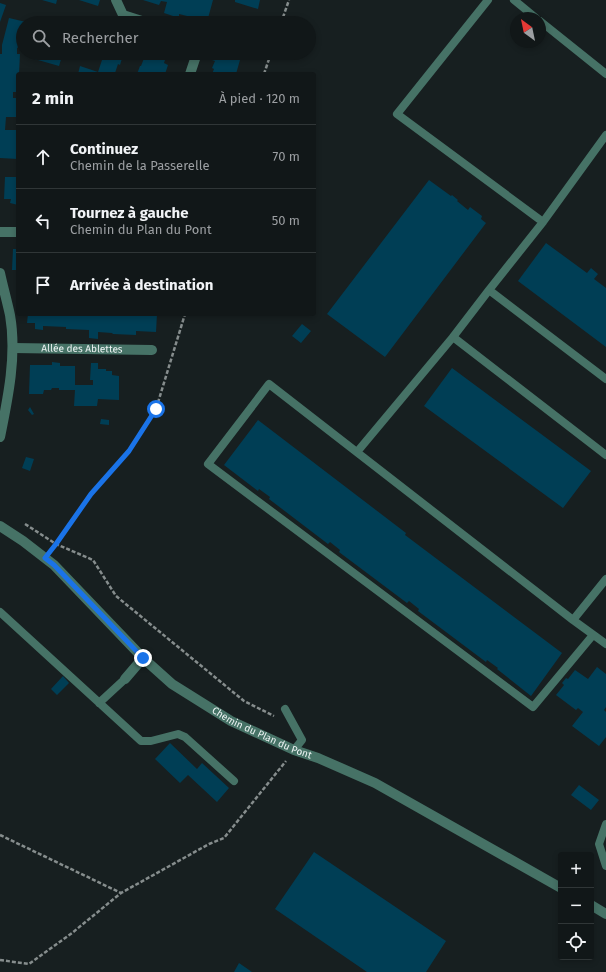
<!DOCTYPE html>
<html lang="fr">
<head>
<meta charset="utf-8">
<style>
  :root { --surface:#111718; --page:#1e2425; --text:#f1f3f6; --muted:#9c9fa2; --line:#303637 }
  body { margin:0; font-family:"Fira Sans",sans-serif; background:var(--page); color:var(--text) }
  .controls { position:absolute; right:12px; bottom:12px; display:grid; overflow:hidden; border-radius:4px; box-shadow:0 2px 6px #0003 }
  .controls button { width:36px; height:36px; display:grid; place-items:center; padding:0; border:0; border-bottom:1px solid var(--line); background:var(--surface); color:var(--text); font:20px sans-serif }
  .compass { position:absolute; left:510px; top:12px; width:36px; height:36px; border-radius:50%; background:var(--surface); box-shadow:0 2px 6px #0003; rotate:327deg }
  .stop { position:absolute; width:12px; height:12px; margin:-9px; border:3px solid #1a73e8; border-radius:50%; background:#fff }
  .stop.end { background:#1a73e8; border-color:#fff; box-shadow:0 1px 4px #0008 }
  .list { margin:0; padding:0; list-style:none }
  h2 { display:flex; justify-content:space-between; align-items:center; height:52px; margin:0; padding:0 16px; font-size:17px }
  h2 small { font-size:13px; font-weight:400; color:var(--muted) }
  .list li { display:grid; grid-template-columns:26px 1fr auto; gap:12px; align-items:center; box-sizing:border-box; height:64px; padding:0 16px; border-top:1px solid var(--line) }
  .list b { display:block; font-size:15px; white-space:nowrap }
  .list p { margin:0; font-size:13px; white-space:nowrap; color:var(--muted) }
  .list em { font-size:13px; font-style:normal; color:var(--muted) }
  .icon { flex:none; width:22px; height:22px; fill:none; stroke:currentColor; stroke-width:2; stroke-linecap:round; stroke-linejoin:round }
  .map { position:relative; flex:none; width:606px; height:972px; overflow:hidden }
  .search { position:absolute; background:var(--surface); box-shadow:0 2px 6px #0003; left:16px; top:16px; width:300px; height:44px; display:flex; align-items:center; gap:10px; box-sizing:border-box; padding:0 14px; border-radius:22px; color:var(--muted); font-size:15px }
  .panel { position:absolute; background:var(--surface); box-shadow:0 2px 6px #0003; left:16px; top:72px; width:300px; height:244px; border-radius:4px }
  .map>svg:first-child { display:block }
  .building { fill:#003e55 }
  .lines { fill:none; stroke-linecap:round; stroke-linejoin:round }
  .path { stroke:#868d8d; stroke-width:2.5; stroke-dasharray:4 2; stroke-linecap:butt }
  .lane { stroke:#467266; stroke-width:8 }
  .street { stroke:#467266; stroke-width:10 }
  .route { stroke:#1a73e8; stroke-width:5 }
  .labels { text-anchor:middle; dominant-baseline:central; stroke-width:4; stroke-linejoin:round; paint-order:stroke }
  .street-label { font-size:10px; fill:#eef4f4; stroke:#0e1616 }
</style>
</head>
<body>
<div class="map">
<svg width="606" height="972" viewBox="0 0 606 972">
  <rect width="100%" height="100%" fill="#171f20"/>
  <path class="building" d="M 42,0 L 57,0 L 56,4 Z
    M 79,0 L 100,0 L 98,6 Z
    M 143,0 L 213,0 L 207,22 L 196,19 L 196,20 L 187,18 L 187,16 L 179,14 L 179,18 L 164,13 L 167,2 L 161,1 L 159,5 Z
    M 235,0 L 260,0 L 258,9 L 235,2 Z
    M 0,3 L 6,5 L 0,22 Z
    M 9,18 L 26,22 L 27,20 L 35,22 L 35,20 L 44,22 L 23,23 L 23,39 L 22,44 L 17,48 L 17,54 L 20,54 L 19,74 L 18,74 L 18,92 L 13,92 L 13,98 L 18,98 L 18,107 L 16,107 L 16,117 L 6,117 L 5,130 L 18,130 L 18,159 L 0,158 L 0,54 L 2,54 L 2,45 Z
    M 33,53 L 63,53 L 59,66 L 31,58 Z
    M 92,53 L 120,53 L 120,54 L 123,55 L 120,65 L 118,64 L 115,73 L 114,72 L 113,74 L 78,74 L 80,66 L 98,72 L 102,60 L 91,56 Z
    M 146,53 L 167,54 L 164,63 L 168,65 L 165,74 L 137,74 L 140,66 L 141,66 Z
    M 214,53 L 233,53 L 232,58 L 240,60 L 236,74 L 212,74 L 214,69 L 212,68 L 215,61 L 212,60 Z
    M 5,177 L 18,177 L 18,205 L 10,203 L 11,199 L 4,199 Z
    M 429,180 L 451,196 L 452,195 L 458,200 L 457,201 L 468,210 L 470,207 L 482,216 L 481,219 L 486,223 L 385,357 L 327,314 Z
    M 546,243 L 587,273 L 591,268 L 598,274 L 594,279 L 606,288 L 606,347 L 518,281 Z
    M 13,249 L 18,249 L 18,270 L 12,270 Z
    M 28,314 L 157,314 L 156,332 L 136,331 L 136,335 L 113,334 L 112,333 L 98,332 L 98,339 L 89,338 L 89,330 L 66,329 L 66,327 L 43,326 L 43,330 L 35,329 L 35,323 L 27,323 Z
    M 302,324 L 311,331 L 301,343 L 292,336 Z
    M 52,362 L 60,363 L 60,366 L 75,366 L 75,385 L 93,385 L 93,380 L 90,380 L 91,363 L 98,363 L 98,369 L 106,369 L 106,371 L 112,371 L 112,375 L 119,376 L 119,400 L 98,399 L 97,406 L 74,406 L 75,390 L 59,390 L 59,388 L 52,388 L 51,390 L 44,390 L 43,394 L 29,394 L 30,365 L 52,365 Z
    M 452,368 L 591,471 L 563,508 L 424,406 Z
    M 30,407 L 34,414 L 32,415 L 28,410 Z
    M 101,419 L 109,420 L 109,425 L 100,424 Z
    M 258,420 L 406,533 L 405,535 L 562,653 L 531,696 L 497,669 L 498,668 L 487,660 L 486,662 L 418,611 L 419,609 L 409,601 L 407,603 L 339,552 L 340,550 L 330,542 L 328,544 L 269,499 L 270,497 L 259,489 L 258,491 L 224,465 Z
    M 26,457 L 34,459 L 30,471 L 22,468 Z
    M 597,667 L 606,674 L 606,707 L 604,710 L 606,712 L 606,737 L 599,746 L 572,726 L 583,712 L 578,708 L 576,710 L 556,695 L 564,685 L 562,683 L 566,678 L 568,679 L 575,670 L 588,679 Z
    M 63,676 L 69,683 L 57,695 L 51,689 Z
    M 170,743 L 197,769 L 202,763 L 229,788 L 217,802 L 188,775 L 180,783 L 155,759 Z
    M 579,785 L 599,800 L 591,810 L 571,795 Z
    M 314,852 L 446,941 L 426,972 L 367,972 L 275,909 Z
    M 239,963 L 252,972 L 234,972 Z"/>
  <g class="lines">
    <path class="path" d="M 281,23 L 289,0
      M 264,74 L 271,53
      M 25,524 L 56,544 L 93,560 L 116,596 L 244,701 L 274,716
      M 53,548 L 91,494 L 129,451 L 156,409 L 185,314
      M 0,835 L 121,893
      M 0,960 L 29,964 L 72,933 L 121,893 L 209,844 L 224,838 L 286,761"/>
    <path class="lane" d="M 488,0 L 397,114 L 543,222
      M 514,0 L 536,18
      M 540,21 L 606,74
      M 489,290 L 543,222 L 606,135
      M 606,379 L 489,290 L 453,337 L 606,455
      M 357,452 L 453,337
      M 606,579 L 573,620 L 606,644
      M 0,612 L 141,741 L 151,741 L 178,734 L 185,737 L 234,781
      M 573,620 L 269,384 L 208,464 L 533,707 L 593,635
      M 99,703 L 125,679
      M 285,709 L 302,740 L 294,750
      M 606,824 L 599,844 L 606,866"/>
    <g class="street">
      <path d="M 116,0 L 123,15 L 148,23"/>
      <path d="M 190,74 L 197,53"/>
      <path d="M 0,232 L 18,232"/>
      <path d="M 0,273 C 3,287 7,301 10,315 C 17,355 8,398 0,437"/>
      <path id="s1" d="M 13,348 L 152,350"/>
      <path id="s2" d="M 0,526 L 23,541 L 54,565 L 143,658 L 172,684 L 231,721 L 294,750 L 318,758 L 375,783 L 561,888"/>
      <path d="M 125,679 L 143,658"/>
      <path d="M 591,905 L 606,914"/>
    </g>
  </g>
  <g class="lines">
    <path class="route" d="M 143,658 L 54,565 L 45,558 L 56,544 L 91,494 L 129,451 L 156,409"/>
  </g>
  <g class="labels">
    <g class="street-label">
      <text stroke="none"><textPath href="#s1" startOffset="69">Allée des Ablettes</textPath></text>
      <text stroke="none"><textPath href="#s2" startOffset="337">Chemin du Plan du Pont</textPath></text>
    </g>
  </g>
</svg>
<div class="controls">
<button>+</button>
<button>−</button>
<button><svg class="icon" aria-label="locate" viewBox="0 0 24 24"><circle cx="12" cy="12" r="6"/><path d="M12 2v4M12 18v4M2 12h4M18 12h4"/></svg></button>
</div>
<svg class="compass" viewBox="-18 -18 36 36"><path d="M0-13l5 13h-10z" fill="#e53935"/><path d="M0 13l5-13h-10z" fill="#9c9fa2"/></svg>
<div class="stop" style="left:156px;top:409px"></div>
<div class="stop end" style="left:143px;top:658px"></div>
<div class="search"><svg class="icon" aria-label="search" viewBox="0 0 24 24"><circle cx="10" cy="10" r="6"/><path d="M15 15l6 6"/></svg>Rechercher</div>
<section class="panel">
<h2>2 min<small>À pied · 120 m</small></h2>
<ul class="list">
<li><svg class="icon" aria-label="ahead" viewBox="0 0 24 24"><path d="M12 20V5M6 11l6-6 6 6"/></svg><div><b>Continuez</b><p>Chemin de la Passerelle</p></div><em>70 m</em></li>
<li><svg class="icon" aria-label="left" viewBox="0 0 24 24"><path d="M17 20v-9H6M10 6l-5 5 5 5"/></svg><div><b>Tournez à gauche</b><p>Chemin du Plan du Pont</p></div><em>50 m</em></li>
<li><svg class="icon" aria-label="arrive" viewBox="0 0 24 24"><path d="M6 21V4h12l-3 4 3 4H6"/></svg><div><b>Arrivée à destination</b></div></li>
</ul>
</section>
</div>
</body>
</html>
